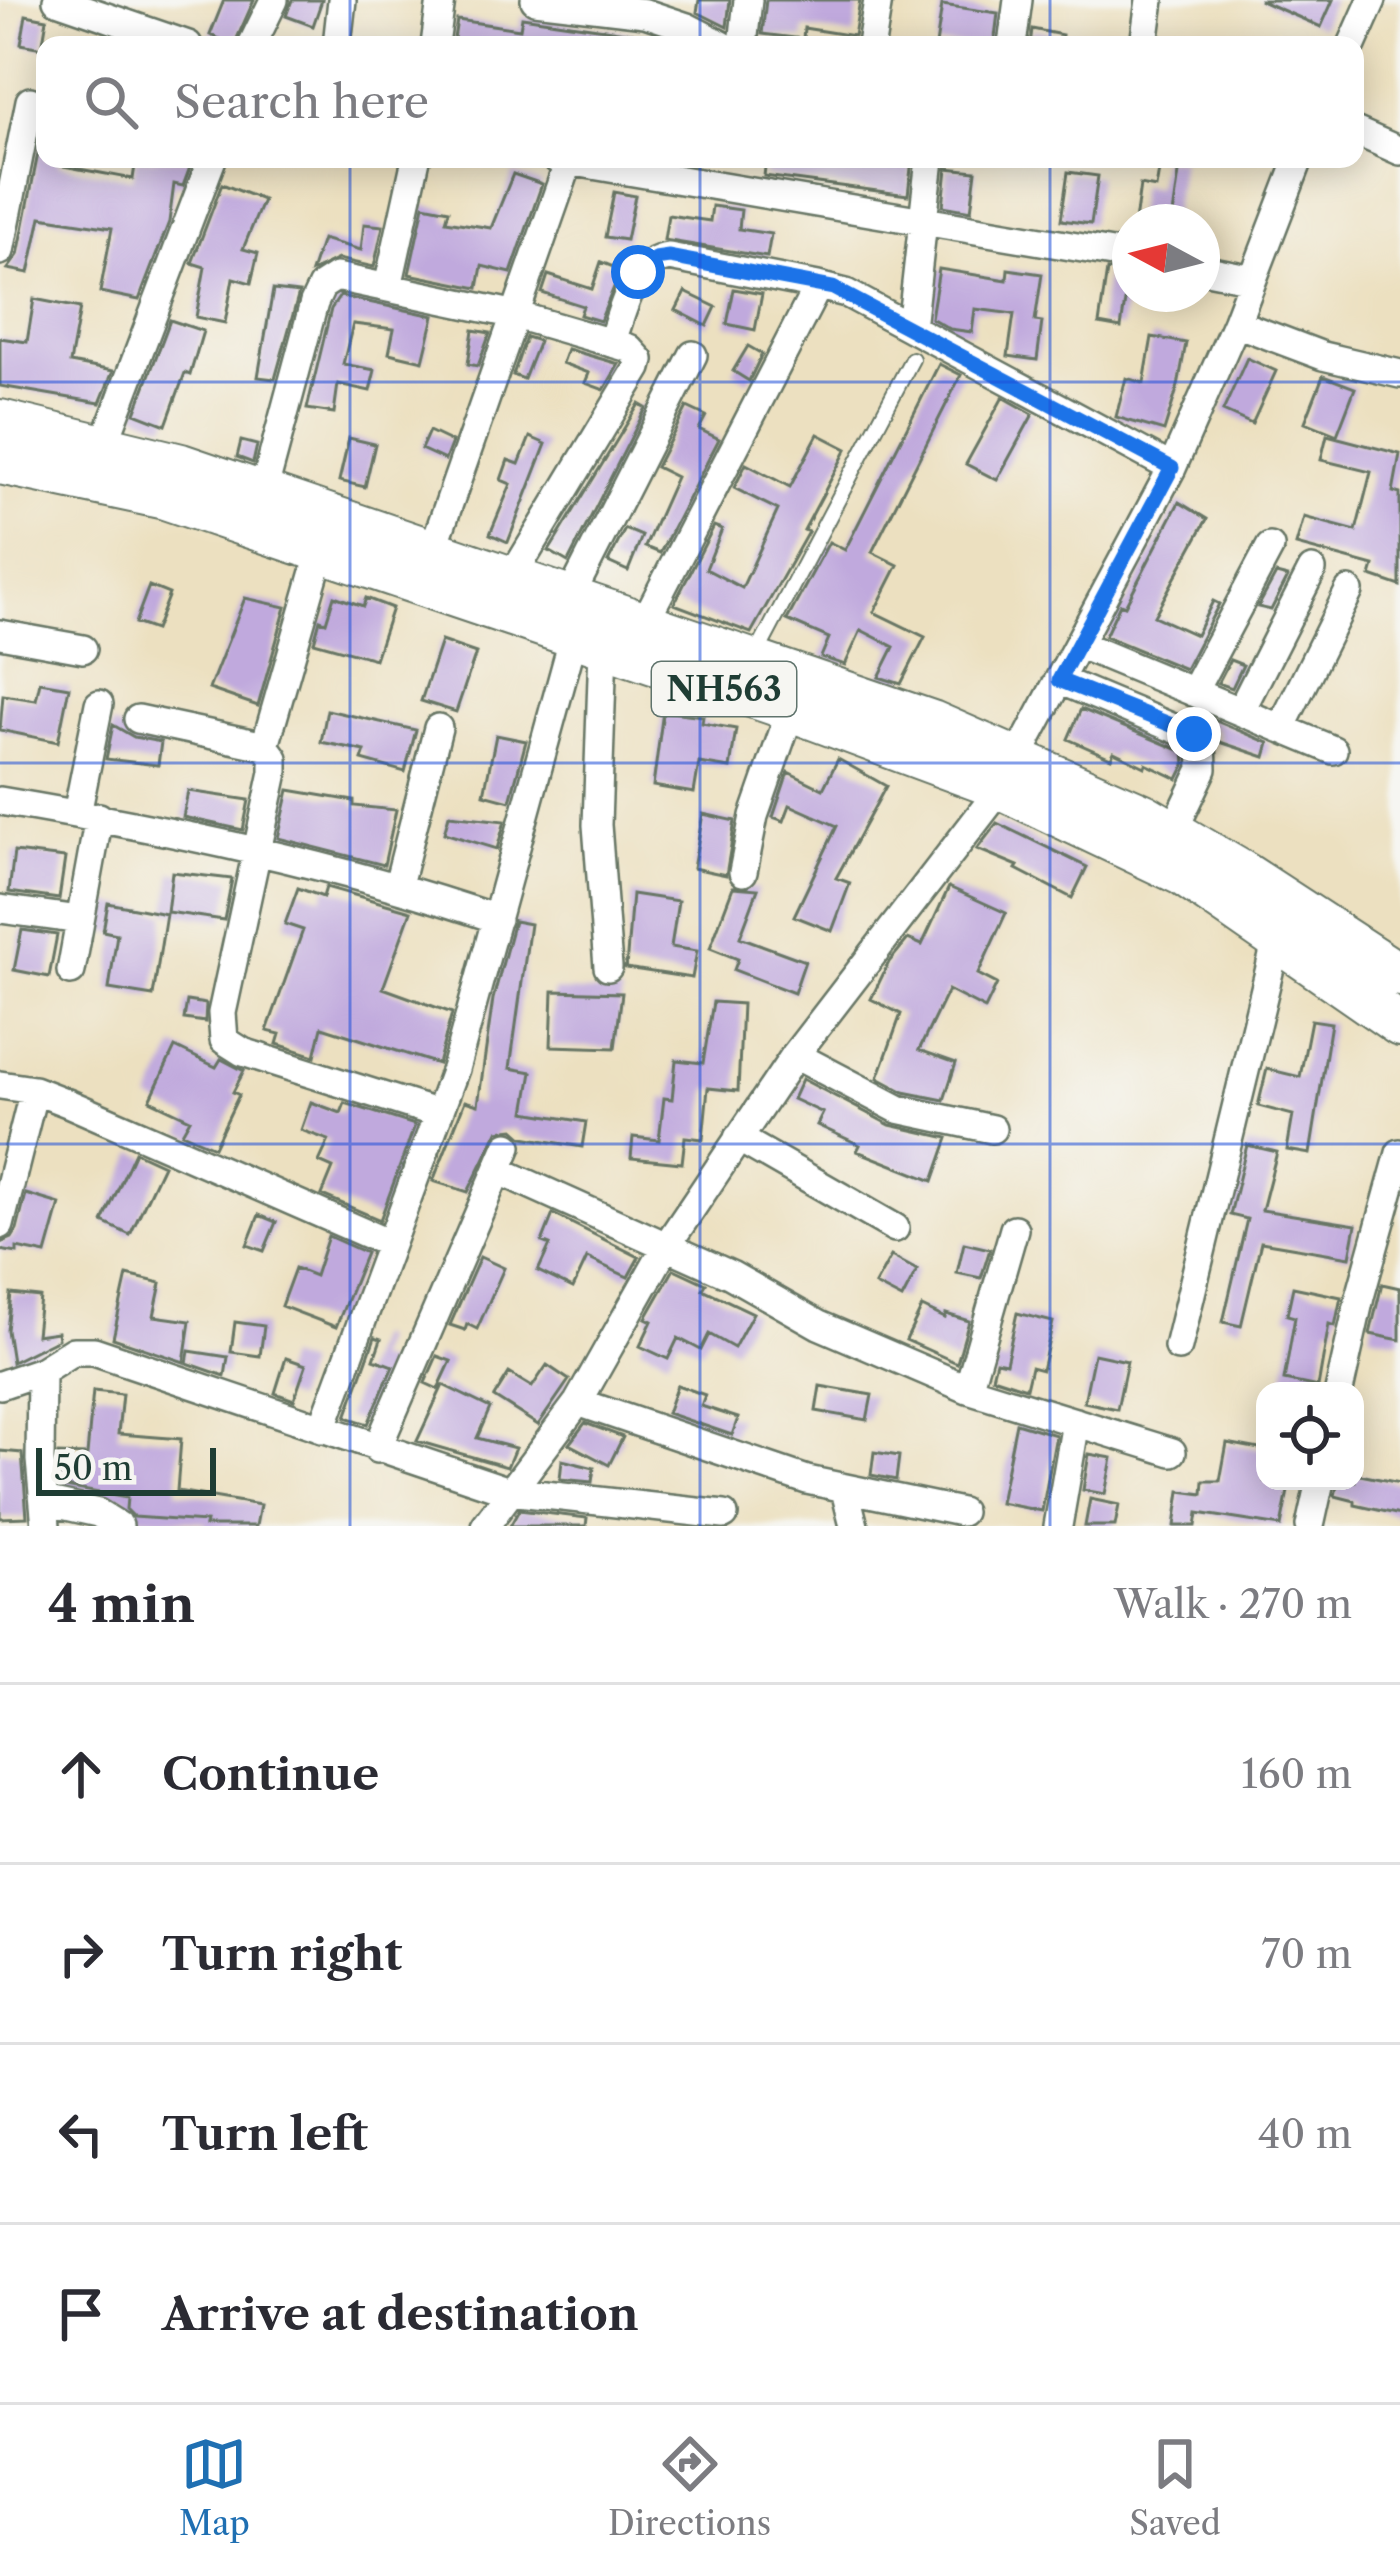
<!DOCTYPE html>
<html lang="en">
<head>
<meta charset="utf-8">
<style>
  :root { --surface:#fff; --page:#f2f2f3; --text:#2b2b33; --muted:#7c7c81; --line:#e1e1e2; --accent:#1f6fb2 }
  body { margin:0; font-family:"Libre Caslon Text",serif; background:var(--page); color:var(--text) }
  .controls { position:absolute; right:36px; bottom:36px; display:grid; overflow:hidden; border-radius:24px; box-shadow:0 6px 30px #0003 }
  .controls button { width:108px; height:108px; display:grid; place-items:center; padding:0; border:0; border-bottom:3px solid var(--line); background:var(--surface); color:var(--text); font:60px sans-serif }
  .compass { position:absolute; left:1112px; top:204px; width:108px; height:108px; border-radius:50%; background:var(--surface); box-shadow:0 6px 30px #0003; rotate:277deg }
  .scale { position:absolute; left:36px; bottom:30px; width:180px; box-sizing:border-box; padding-left:12px; border:6px solid #1f3d34; border-top:0; font-size:33px; line-height:42px; white-space:nowrap; color:#1f3d34; -webkit-text-stroke:9px #f6f6f2; paint-order:stroke }
  .stop { position:absolute; width:36px; height:36px; margin:-27px; border:9px solid #1a73e8; border-radius:50%; background:#fff }
  .stop.end { background:#1a73e8; border-color:#fff; box-shadow:0 3px 12px #0008 }
  .list { margin:0; padding:0; list-style:none }
  h2 { display:flex; justify-content:space-between; align-items:center; height:156px; margin:0; padding:0 48px; font-size:51px }
  h2 small { font-size:39px; font-weight:400; color:var(--muted) }
  .list li { display:grid; grid-template-columns:78px 1fr auto; gap:36px; align-items:center; box-sizing:border-box; height:180px; padding:0 48px; border-top:3px solid var(--line) }
  .list b { display:block; font-size:45px; white-space:nowrap }
  .list em { font-size:39px; font-style:normal; color:var(--muted) }
  .icon { flex:none; width:66px; height:66px; fill:none; stroke:currentColor; stroke-width:2; stroke-linecap:round; stroke-linejoin:round }
  .map { position:relative; flex:none; width:1400px; height:1526px; overflow:hidden }
  .search { position:absolute; background:var(--surface); box-shadow:0 6px 30px #0003; left:36px; right:36px; top:36px; height:132px; display:flex; align-items:center; gap:30px; box-sizing:border-box; padding:0 42px; border-radius:24px; color:var(--muted); font-size:45px }
  .sheet { height:876px; background:var(--surface) }
  nav { display:flex; justify-content:space-around; align-items:center; box-sizing:border-box; height:168px; border-top:3px solid var(--line); background:var(--surface); font-size:33px; color:var(--muted) }
  nav a { display:grid; justify-items:center; gap:6px }
  nav .on { color:var(--accent) }
  .map>svg:first-child { display:block }
  .building { fill:#c0a9dd }
  .lines { fill:none; stroke-linecap:round; stroke-linejoin:round }
  .service-casing { stroke:#677665; stroke-width:18 }
  .minor-casing { stroke:#677665; stroke-width:32 }
  .trunk-casing { stroke:#677665; stroke-width:46 }
  .service { stroke:#fff; stroke-width:14 }
  .minor { stroke:#fff; stroke-width:27 }
  .trunk { stroke:#fff; stroke-width:42 }
  .route { stroke:#1a73e8; stroke-width:15 }
  .grid { fill:none; stroke:#1d4ed8; stroke-width:3; stroke-opacity:0.55 }
  .labels { text-anchor:middle; dominant-baseline:central; stroke-width:12; stroke-linejoin:round; paint-order:stroke }
  .shield { fill:#f6f6f2; stroke:#60746d; stroke-width:3 }
  .shield-label { font-size:33px; font-weight:bold; fill:#1f3d34 }
</style>
</head>
<body>
<div class="map">
<svg width="1400" height="1526" viewBox="0 0 1400 1526">
  <rect width="100%" height="100%" fill="#f6f6f2"/>
  <filter id="ink" filterUnits="userSpaceOnUse"><feTurbulence type="fractalNoise" baseFrequency=".00833" numOctaves="2"/><feDisplacementMap in="SourceGraphic" scale="24" xChannelSelector="R" yChannelSelector="G"/><feConvolveMatrix kernelMatrix="1 2 1 2 8 2 1 2 1" color-interpolation-filters="sRGB"/></filter>
  <filter id="wash" filterUnits="userSpaceOnUse"><feTurbulence type="fractalNoise" baseFrequency=".004" numOctaves="4" result="noise"/><feDisplacementMap in="SourceGraphic" scale="48" xChannelSelector="R" yChannelSelector="G"/><feGaussianBlur stdDeviation="2.7" result="paint"/><feColorMatrix in="noise" values="0 0 0 0 0 0 0 0 0 0 0 0 0 0 0 0 0 1.4 0 .05"/><feComposite in="paint" operator="in"/></filter>
  <g filter="url(#wash)">
    <rect width="100%" height="100%" fill="#ece0c0"/>
    <g id="blocks">
      <path class="building" d="M 224,0 L 254,0 L 234,45 L 210,35 Z
        M 292,0 L 322,0 L 313,26 L 286,16 Z
        M 699,0 L 730,0 L 727,27 L 697,12 Z
        M 766,0 L 860,0 L 854,36 L 804,28 L 803,39 L 762,34 Z
        M 1259,0 L 1333,0 L 1321,27 Z
        M 942,5 L 998,13 L 994,45 L 936,45 Z
        M 26,15 L 47,19 L 42,48 L 21,44 Z
        M 522,17 L 632,33 L 631,45 L 453,45 L 457,20 L 520,29 Z
        M 1032,29 L 1062,35 L 1061,45 L 1030,45 Z
        M 45,118 L 45,159 L 59,159 L 58,165 L 133,179 L 136,159 L 193,159 L 183,186 L 174,184 L 169,222 L 139,300 L 100,292 L 112,228 L 41,217 L 29,273 L 8,269 L 18,255 Z
        M 766,159 L 912,159 L 908,195 L 764,176 Z
        M 1161,159 L 1181,159 L 1172,222 L 1135,222 L 1140,185 L 1156,188 Z
        M 947,168 L 976,171 L 971,211 L 943,206 Z
        M 1068,172 L 1098,176 L 1091,224 L 1061,220 Z
        M 513,174 L 542,184 L 511,273 L 482,266 L 478,288 L 409,274 L 424,205 L 449,210 L 446,221 L 491,228 Z
        M 222,184 L 263,200 L 243,249 L 258,253 L 251,283 L 233,278 L 225,323 L 196,317 L 205,267 L 192,263 Z
        M 614,192 L 635,196 L 626,240 L 605,237 Z
        M 712,206 L 741,210 L 739,229 L 771,234 L 767,257 L 664,240 L 668,215 L 710,221 Z
        M 364,224 L 383,226 L 374,267 L 338,259 L 311,272 L 322,239 L 361,250 Z
        M 601,262 L 621,270 L 600,321 L 580,315 L 583,306 L 542,293 L 548,275 L 592,289 Z
        M 939,269 L 1007,280 L 1008,269 L 1042,274 L 1035,321 L 1042,322 L 1037,360 L 1008,356 L 1014,314 L 975,309 L 972,332 L 950,329 L 931,318 Z
        M 1107,270 L 1129,274 L 1121,328 L 1099,324 Z
        M 734,289 L 762,294 L 755,330 L 727,324 Z
        M 273,290 L 299,293 L 275,379 L 258,377 Z
        M 685,292 L 716,307 L 707,326 L 676,310 Z
        M 340,296 L 434,316 L 423,361 L 389,353 L 394,329 L 353,324 L 343,364 L 375,370 L 370,391 L 338,384 L 334,413 L 307,409 L 331,309 Z
        M 34,299 L 80,308 L 70,363 L 113,371 L 100,403 L 0,386 L 0,338 L 27,342 Z
        M 170,320 L 203,331 L 190,375 L 185,373 L 166,425 L 135,413 Z
        M 473,330 L 490,333 L 478,366 L 468,364 Z
        M 526,337 L 539,341 L 524,379 L 513,375 Z
        M 1152,337 L 1186,343 L 1178,386 L 1164,431 L 1116,417 L 1126,378 L 1144,383 Z
        M 748,346 L 762,354 L 749,381 L 733,371 Z
        M 567,349 L 619,364 L 604,390 L 585,383 L 589,373 L 562,363 Z
        M 1247,358 L 1276,371 L 1252,424 L 1223,411 Z
        M 939,364 L 961,375 L 872,552 L 898,565 L 874,612 L 925,637 L 901,684 L 879,677 L 894,647 L 861,630 L 845,665 L 821,657 L 829,638 L 787,620 L 829,542 L 845,550 Z
        M 1323,376 L 1355,388 L 1337,435 L 1305,422 Z
        M 1003,397 L 1033,414 L 997,480 L 966,464 Z
        M 639,404 L 646,408 L 568,562 L 549,551 Z
        M 687,407 L 706,416 L 699,429 L 719,439 L 660,553 L 645,547 L 676,477 L 656,467 Z
        M 429,431 L 452,442 L 445,460 L 421,449 Z
        M 818,434 L 847,449 L 804,530 L 808,532 L 751,633 L 674,604 L 714,526 L 722,529 L 706,569 L 742,588 L 778,510 L 734,488 L 746,464 L 790,487 Z
        M 1327,435 L 1400,454 L 1393,492 L 1400,494 L 1400,586 L 1371,576 L 1374,566 L 1296,545 L 1304,517 L 1356,531 L 1371,472 L 1321,460 Z
        M 530,437 L 546,444 L 508,542 L 490,534 L 511,484 L 501,480 L 508,460 L 519,464 Z
        M 349,438 L 375,444 L 365,487 L 339,481 Z
        M 241,441 L 257,445 L 253,463 L 237,457 Z
        M 1179,502 L 1207,519 L 1154,616 L 1196,635 L 1213,601 L 1219,604 L 1185,669 L 1105,636 L 1120,604 L 1125,606 Z
        M 625,529 L 642,536 L 628,571 L 608,562 Z
        M 1276,574 L 1288,577 L 1271,610 L 1258,607 Z
        M 149,586 L 169,594 L 155,630 L 135,623 Z
        M 334,596 L 363,606 L 366,598 L 392,608 L 375,659 L 314,642 L 320,620 L 326,622 Z
        M 245,598 L 286,607 L 258,706 L 209,689 Z
        M 441,641 L 476,653 L 456,712 L 421,701 Z
        M 1230,660 L 1243,665 L 1232,688 L 1218,683 Z
        M 40,682 L 69,687 L 58,742 L 0,730 L 3,695 L 36,700 Z
        M 1081,709 L 1184,752 L 1185,765 L 1178,779 L 1146,764 L 1145,767 L 1114,752 L 1111,758 L 1068,739 Z
        M 327,710 L 416,730 L 405,772 L 362,760 L 365,751 L 321,742 Z
        M 663,711 L 703,716 L 702,723 L 736,729 L 730,768 L 699,763 L 694,793 L 653,786 Z
        M 1207,717 L 1269,743 L 1265,757 L 1220,742 L 1216,729 L 1205,722 Z
        M 113,725 L 134,737 L 161,742 L 158,765 L 106,759 Z
        M 496,735 L 526,741 L 510,801 L 484,794 Z
        M 838,759 L 886,786 L 836,878 L 850,883 L 832,931 L 794,916 L 837,826 L 790,805 L 784,821 L 773,817 L 788,772 L 823,789 Z
        M 289,790 L 354,801 L 354,806 L 396,810 L 384,865 L 278,838 Z
        M 188,791 L 249,800 L 243,830 L 183,817 Z
        M 703,814 L 735,821 L 726,875 L 693,868 Z
        M 449,815 L 505,821 L 497,849 L 444,833 Z
        M 997,823 L 1087,867 L 1072,898 L 1016,869 L 1018,866 L 977,849 Z
        M 14,852 L 65,858 L 59,899 L 9,892 Z
        M 172,872 L 232,879 L 224,920 L 167,912 Z
        M 326,887 L 411,911 L 383,988 L 452,1013 L 438,1064 L 322,1027 L 315,1056 L 277,1044 L 280,1034 L 267,1031 L 303,930 L 285,924 L 298,888 L 323,897 Z
        M 733,887 L 758,889 L 740,937 L 805,961 L 794,993 L 734,970 L 738,959 L 710,948 Z
        M 949,887 L 1006,913 L 978,974 L 997,984 L 985,1009 L 948,990 L 919,1050 L 956,1063 L 944,1100 L 904,1092 L 878,1078 L 901,1014 L 871,999 L 889,962 L 908,939 L 922,945 Z
        M 632,894 L 678,901 L 671,947 L 697,951 L 692,978 L 626,968 Z
        M 108,903 L 166,914 L 153,996 L 109,989 L 117,934 L 103,931 Z
        M 514,921 L 530,924 L 510,1068 L 532,1072 L 525,1112 L 586,1122 L 582,1147 L 523,1137 L 514,1129 L 498,1131 L 468,1192 L 433,1181 L 465,1101 L 478,1105 L 493,999 Z
        M 22,930 L 57,935 L 49,977 L 14,970 Z
        M 553,991 L 622,993 L 615,1048 L 551,1046 Z
        M 187,1001 L 206,1004 L 205,1022 L 184,1019 Z
        M 713,1002 L 742,1004 L 738,1091 L 708,1088 L 703,1139 L 685,1137 L 682,1163 L 631,1158 L 633,1137 L 659,1140 L 664,1098 L 672,1099 L 676,1060 L 703,1063 Z
        M 1311,1020 L 1331,1023 L 1310,1154 L 1287,1150 L 1293,1115 L 1258,1106 L 1267,1069 L 1300,1077 Z
        M 175,1047 L 216,1067 L 221,1059 L 244,1071 L 233,1092 L 239,1095 L 214,1147 L 182,1133 L 190,1119 L 150,1100 Z
        M 802,1079 L 890,1125 L 948,1138 L 933,1181 L 857,1151 L 860,1145 L 817,1125 L 823,1113 L 793,1099 Z
        M 311,1102 L 341,1113 L 345,1103 L 415,1125 L 380,1220 L 322,1195 L 333,1168 L 319,1162 L 329,1140 L 301,1130 Z
        M 1247,1145 L 1277,1152 L 1262,1210 L 1356,1225 L 1350,1257 L 1261,1242 L 1241,1326 L 1223,1322 L 1247,1219 L 1230,1215 Z
        M 135,1152 L 163,1165 L 130,1235 L 103,1222 Z
        M 26,1194 L 60,1204 L 46,1254 L 17,1248 L 17,1253 L 0,1250 L 0,1243 L 12,1238 L 17,1230 Z
        M 553,1214 L 639,1257 L 628,1277 L 587,1258 L 573,1288 L 538,1271 L 550,1245 L 542,1242 Z
        M 259,1215 L 276,1222 L 264,1251 L 247,1245 Z
        M 328,1236 L 366,1253 L 336,1327 L 281,1306 L 295,1268 L 315,1276 Z
        M 964,1243 L 990,1249 L 981,1278 L 957,1273 Z
        M 891,1256 L 917,1270 L 902,1299 L 875,1285 Z
        M 480,1257 L 504,1268 L 477,1329 L 467,1324 L 465,1330 L 450,1325 Z
        M 674,1269 L 706,1284 L 703,1289 L 753,1313 L 734,1348 L 709,1334 L 701,1350 L 678,1338 L 668,1359 L 640,1346 L 652,1321 L 646,1318 Z
        M 127,1275 L 161,1283 L 154,1316 L 190,1321 L 184,1362 L 113,1338 Z
        M 1382,1284 L 1400,1288 L 1400,1340 L 1370,1334 Z
        M 1293,1287 L 1341,1297 L 1335,1326 L 1329,1324 L 1318,1387 L 1284,1380 L 1295,1317 L 1287,1315 Z
        M 11,1294 L 40,1297 L 36,1335 L 57,1332 L 58,1339 L 12,1362 L 7,1330 Z
        M 922,1307 L 945,1318 L 946,1314 L 969,1321 L 957,1363 L 906,1340 Z
        M 1017,1313 L 1053,1322 L 1042,1370 L 1031,1367 L 1026,1388 L 992,1377 L 996,1361 L 1006,1363 Z
        M 235,1322 L 264,1326 L 260,1356 L 231,1352 Z
        M 375,1337 L 381,1339 L 374,1359 L 393,1366 L 368,1424 L 346,1417 Z
        M 189,1351 L 228,1357 L 225,1376 L 187,1363 Z
        M 1094,1354 L 1127,1361 L 1117,1409 L 1084,1402 Z
        M 437,1356 L 451,1361 L 438,1389 L 425,1383 Z
        M 286,1358 L 306,1365 L 294,1400 L 275,1393 Z
        M 547,1365 L 569,1380 L 538,1425 L 494,1397 L 509,1373 L 532,1387 Z
        M 443,1385 L 490,1408 L 477,1438 L 515,1448 L 507,1467 L 417,1441 Z
        M 677,1385 L 705,1395 L 701,1406 L 738,1418 L 732,1435 L 667,1413 Z
        M 820,1386 L 872,1395 L 867,1420 L 816,1411 Z
        M 93,1391 L 122,1394 L 118,1434 L 181,1439 L 177,1491 L 260,1505 L 256,1526 L 205,1526 L 206,1522 L 134,1517 L 126,1509 L 127,1498 L 60,1486 L 58,1454 L 87,1455 Z
        M 585,1423 L 623,1437 L 609,1465 L 569,1444 Z
        M 1016,1423 L 1056,1435 L 1042,1511 L 1000,1503 Z
        M 1227,1443 L 1265,1450 L 1265,1481 L 1290,1481 L 1281,1526 L 1198,1513 L 1196,1526 L 1175,1526 L 1180,1491 L 1203,1494 L 1204,1481 L 1220,1481 Z
        M 0,1451 L 22,1453 L 27,1517 L 0,1518 Z
        M 874,1452 L 899,1456 L 896,1480 L 871,1475 Z
        M 1089,1454 L 1112,1458 L 1105,1494 L 1083,1490 Z
        M 562,1460 L 594,1468 L 592,1482 L 560,1479 Z
        M 1355,1474 L 1400,1483 L 1400,1515 L 1355,1505 L 1355,1501 L 1335,1496 L 1338,1481 L 1355,1481 Z
        M 1090,1499 L 1119,1505 L 1115,1526 L 1085,1526 Z
        M 519,1510 L 587,1518 L 586,1526 L 510,1526 Z"/>
    </g>
  </g>
  <g filter="url(#ink)">
    <use href="#blocks" fill-opacity="0" stroke="#677665" stroke-width="3"/>
    <g class="lines">
      <g class="service-casing">
        <path id="service" d="M 755,657 L 912,359"/>
      </g>
      <g class="minor-casing">
        <path id="minor" d="M 57,0 L 188,45
          M 535,0 L 645,13 L 687,27 L 722,45
          M 252,45 L 274,0
          M 337,45 L 342,0
          M 435,45 L 441,0
          M 743,45 L 748,0
          M 871,45 L 878,0
          M 1012,45 L 1018,0
          M 1144,45 L 1150,0
          M 1352,45 L 1372,0
          M 1355,131 L 1400,151
          M 557,159 L 1130,256
          M 0,251 L 30,101
          M 1202,269 L 1253,279
          M 388,287 L 416,159
          M 1236,323 L 1323,356 L 1400,374
          M 911,328 L 930,159
          M 611,343 C 624,311 630,262 669,257 L 818,286
          M 104,444 L 212,159
          M 263,493 L 314,303 L 322,286 L 336,277 L 512,314 L 629,348 L 640,360 L 638,368 L 512,577
          M 433,549 L 569,161
          M 321,551 L 265,746 L 274,758 L 274,772 L 222,1013 L 224,1040 L 243,1052 L 436,1113
          M 570,597 L 693,355
          M 645,621 L 818,286 L 846,293 L 1172,468
          M 0,634 L 83,649
          M 1078,644 L 1333,750
          M 603,647 L 597,825 L 608,967
          M 1059,680 L 1202,740 L 1203,769 L 1173,832
          M 1193,692 L 1270,547
          M 1241,710 L 1312,570
          M 138,719 L 265,746
          M 1282,726 L 1349,591
          M 0,801 C 167,829 336,864 497,919
          M 77,814 L 99,704
          M 743,872 L 754,816 L 791,710
          M 398,885 L 438,728
          M 0,909 L 80,920
          M 71,971 L 99,817
          M 795,1055 L 898,1109 L 992,1129
          M 0,1085 L 34,1090 L 70,1104 L 390,1244
          M 738,1138 L 895,1228
          M 498,1170 L 731,1275 L 819,1325 L 968,1389 L 1172,1452
          M 0,1225 L 34,1090
          M 1178,1347 L 1277,939
          M 41,1371 L 40,1460 L 46,1526
          M 0,1385 L 41,1371 L 73,1351 L 94,1351 L 509,1491 L 724,1515
          M 968,1389 L 1014,1229
          M 1339,1391 L 1360,1297 L 1400,1153
          M 578,1402 L 807,1480 L 961,1512
          M 322,1429 L 455,1069 L 574,636
          M 377,1449 L 508,1146
          M 845,1490 L 854,1526
          M 44,1501 L 98,1513 L 119,1526
          M 485,1526 L 578,1402 L 665,1248 L 795,1055 L 1001,788 L 1172,468 L 1236,323 L 1299,159
          M 1058,1526 L 1076,1422
          M 1310,1526 L 1320,1481"/>
      </g>
      <g class="trunk-casing">
        <path id="trunk" d="M 0,421 L 181,465 L 932,722 L 1144,815 L 1245,874 L 1400,975
          M 0,463 L 165,498 L 772,703 L 1001,788 L 1182,874 L 1400,1025"/>
      </g>
      <use href="#service" class="service"/>
      <use href="#minor" class="minor"/>
      <use href="#trunk" class="trunk"/>
    </g>
  </g>
  <g class="lines" filter="url(#ink)">
    <path class="route" d="M 638,272 L 655,259 L 669,257 L 833,288 L 1172,468 L 1059,680 L 1194,734"/>
  </g>
  <path class="grid" d="M 350,0 L 350,45M 700,0 L 700,45M 1050,0 L 1050,45M 350,159 L 350,1526M 700,159 L 700,1526M 1050,159 L 1050,1526M 0,382 L 1400,382M 0,763 L 1400,763M 0,1144 L 1400,1144"/>
  <g class="labels">
    <rect class="shield" x="652" y="662" width="144" height="54" rx="9"/>
    <g class="shield-label">
      <text x="724" y="689">NH563</text>
    </g>
  </g>
</svg>
<div class="controls">
<button><svg class="icon" aria-label="locate" viewBox="0 0 24 24"><circle cx="12" cy="12" r="6"/><path d="M12 2v4M12 18v4M2 12h4M18 12h4"/></svg></button>
</div>
<svg class="compass" viewBox="-18 -18 36 36"><path d="M0-13l5 13h-10z" fill="#e53935"/><path d="M0 13l5-13h-10z" fill="#7c7c81"/></svg>
<div class="scale">50 m</div>
<div class="stop" style="left:638px;top:272px"></div>
<div class="stop end" style="left:1194px;top:734px"></div>
<div class="search"><svg class="icon" aria-label="search" viewBox="0 0 24 24"><circle cx="10" cy="10" r="6"/><path d="M15 15l6 6"/></svg>Search here</div>
</div>
<section class="sheet">
<h2>4 min<small>Walk · 270 m</small></h2>
<ul class="list">
<li><svg class="icon" aria-label="ahead" viewBox="0 0 24 24"><path d="M12 20V5M6 11l6-6 6 6"/></svg><div><b>Continue</b></div><em>160 m</em></li>
<li><svg class="icon" aria-label="right" viewBox="0 0 24 24"><path d="M7 20v-9h11M14 6l5 5-5 5"/></svg><div><b>Turn right</b></div><em>70 m</em></li>
<li><svg class="icon" aria-label="left" viewBox="0 0 24 24"><path d="M17 20v-9H6M10 6l-5 5 5 5"/></svg><div><b>Turn left</b></div><em>40 m</em></li>
<li><svg class="icon" aria-label="arrive" viewBox="0 0 24 24"><path d="M6 21V4h12l-3 4 3 4H6"/></svg><div><b>Arrive at destination</b></div></li>
</ul>
</section>
<nav>
<a class="on"><svg class="icon" aria-label="map" viewBox="0 0 24 24"><path d="M3 6l6-2 6 2 6-2v14l-6 2-6-2-6 2zM9 4v14M15 6v14"/></svg>Map</a>
<a><svg class="icon" aria-label="directions" viewBox="0 0 24 24"><path d="M12 3l9 9-9 9-9-9zM9 14v-3h6M13 9l2 2-2 2"/></svg>Directions</a>
<a><svg class="icon" aria-label="saved" viewBox="0 0 24 24"><path d="M7 4h10v16l-5-4-5 4z"/></svg>Saved</a>
</nav>
</body>
</html>
